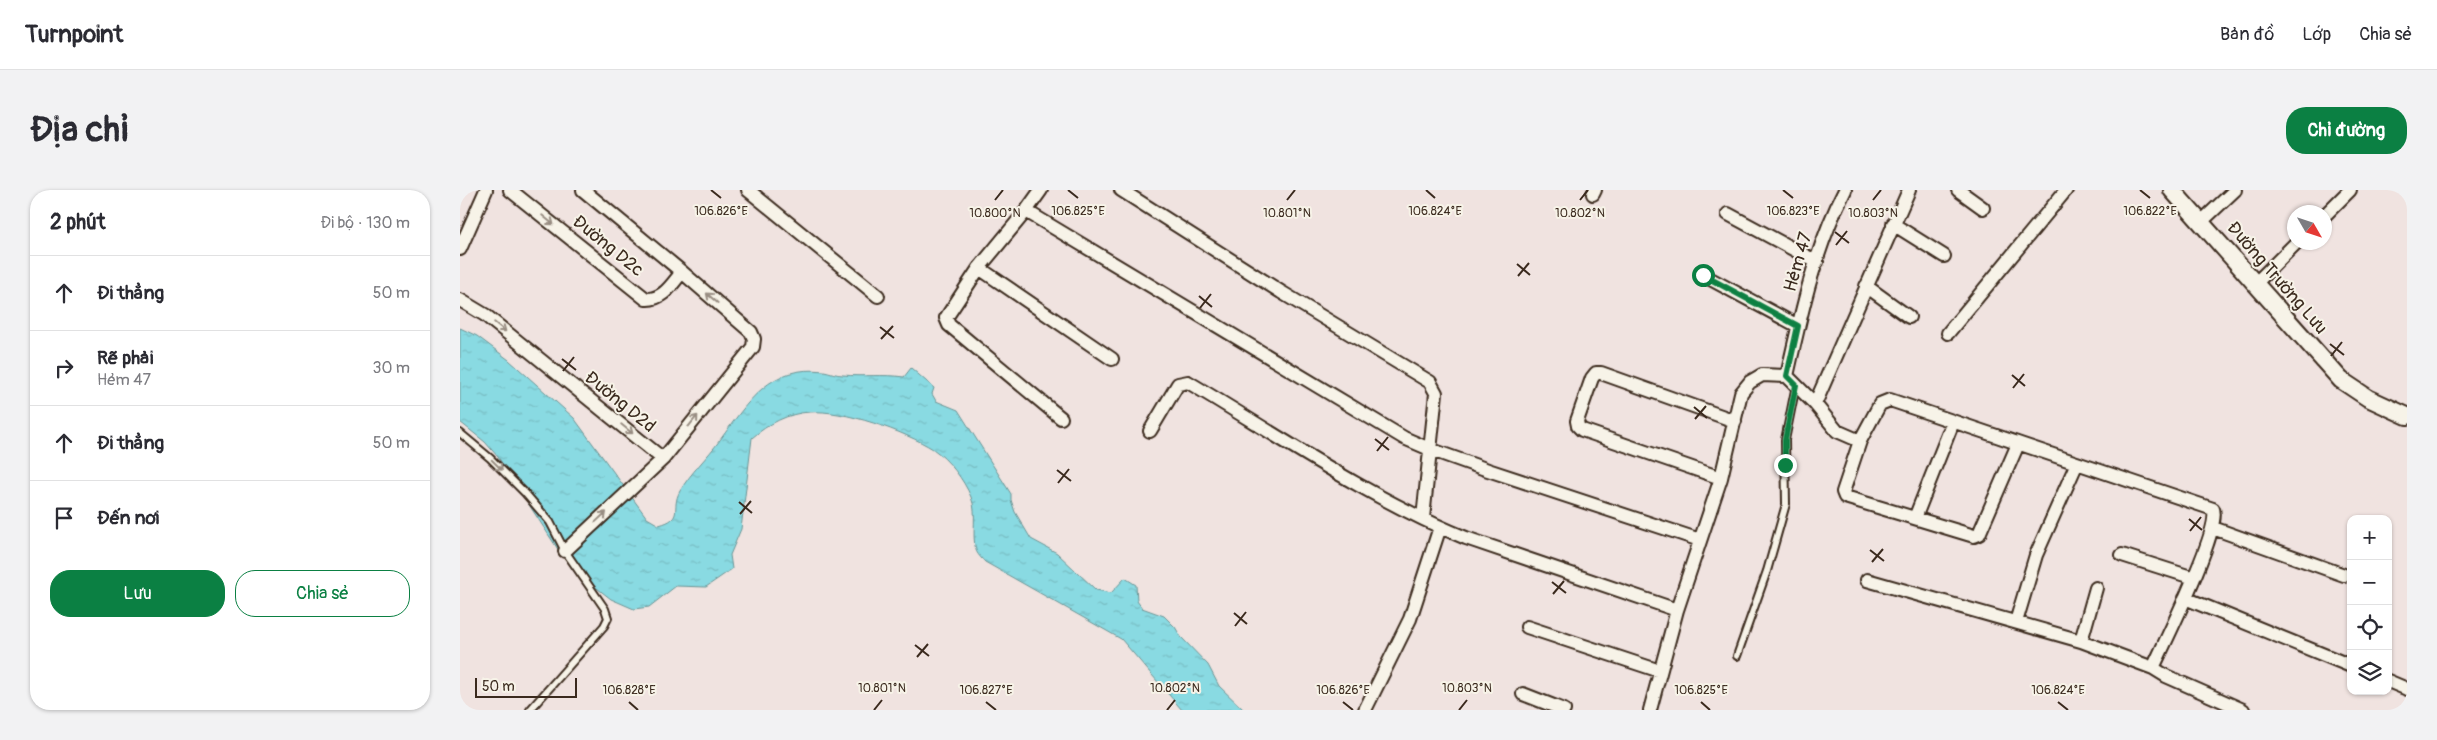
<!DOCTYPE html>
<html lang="vi">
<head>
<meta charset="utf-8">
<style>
  :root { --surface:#fff; --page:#f2f2f3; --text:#2b2b33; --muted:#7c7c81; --line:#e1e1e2; --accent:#0b8043 }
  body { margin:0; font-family:Pangolin,sans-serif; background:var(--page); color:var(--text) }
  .controls { position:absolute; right:15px; bottom:15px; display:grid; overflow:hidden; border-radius:10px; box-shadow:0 1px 4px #0004 }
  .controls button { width:45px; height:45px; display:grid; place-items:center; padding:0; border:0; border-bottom:1px solid var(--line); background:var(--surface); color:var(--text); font:25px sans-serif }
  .compass { position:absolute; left:1827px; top:15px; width:45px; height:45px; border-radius:50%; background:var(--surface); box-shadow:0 1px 4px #0004; rotate:129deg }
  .scale { position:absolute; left:15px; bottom:12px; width:102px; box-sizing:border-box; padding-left:5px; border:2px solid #3b2a1e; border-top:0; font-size:14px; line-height:18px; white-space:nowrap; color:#3b2a1e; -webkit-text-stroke:4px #f7f3e8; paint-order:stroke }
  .stop { position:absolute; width:15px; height:15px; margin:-11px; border:4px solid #0b8043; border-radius:50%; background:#fff }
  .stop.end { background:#0b8043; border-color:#fff; box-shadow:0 1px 5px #0008 }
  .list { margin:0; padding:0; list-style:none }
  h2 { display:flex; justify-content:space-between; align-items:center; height:65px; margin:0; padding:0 20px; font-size:21px }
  h2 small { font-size:16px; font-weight:400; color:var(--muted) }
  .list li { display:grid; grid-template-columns:32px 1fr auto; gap:15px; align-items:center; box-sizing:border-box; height:75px; padding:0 20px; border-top:1px solid var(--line) }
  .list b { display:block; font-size:19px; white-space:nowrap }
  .list p { margin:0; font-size:16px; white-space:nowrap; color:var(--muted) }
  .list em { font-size:16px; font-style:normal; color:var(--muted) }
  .actions { display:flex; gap:10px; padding:15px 20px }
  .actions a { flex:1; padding:11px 0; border:1px solid var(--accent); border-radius:20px; text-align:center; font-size:18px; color:var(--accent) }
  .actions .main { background:var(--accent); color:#fff }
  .icon { flex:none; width:28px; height:28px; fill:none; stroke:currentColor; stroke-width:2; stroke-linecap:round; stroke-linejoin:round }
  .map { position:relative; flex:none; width:1947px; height:520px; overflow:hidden; border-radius:20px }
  header { display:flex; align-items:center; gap:30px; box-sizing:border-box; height:70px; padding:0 25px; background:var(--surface); border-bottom:1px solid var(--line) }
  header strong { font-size:24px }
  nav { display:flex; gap:28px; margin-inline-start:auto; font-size:18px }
  .intro { display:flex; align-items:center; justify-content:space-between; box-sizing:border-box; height:120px; padding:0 30px }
  h1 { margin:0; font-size:35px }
  .button { padding:12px 22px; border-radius:20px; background:var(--accent); color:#fff; font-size:18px; font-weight:700 }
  main { display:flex; gap:30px; padding:0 30px }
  aside { flex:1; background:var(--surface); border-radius:20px; box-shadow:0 1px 4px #0004 }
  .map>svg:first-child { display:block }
  .water { fill:url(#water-ripples); stroke:#6a9494 }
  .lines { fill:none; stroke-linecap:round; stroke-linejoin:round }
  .service-casing { stroke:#3b2a1e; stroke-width:10 }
  .minor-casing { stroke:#3b2a1e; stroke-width:16 }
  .tertiary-casing { stroke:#3b2a1e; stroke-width:20 }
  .service { stroke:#f7f3e8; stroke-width:6 }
  .minor { stroke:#f7f3e8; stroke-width:12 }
  .tertiary { stroke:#f7f3e8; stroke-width:16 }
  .oneway { stroke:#998e83 }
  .route { stroke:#0b8043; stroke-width:6 }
  .ticks { fill:none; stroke:#3b2a1e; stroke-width:2 }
  .labels { text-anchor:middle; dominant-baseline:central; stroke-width:4; stroke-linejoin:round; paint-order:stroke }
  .street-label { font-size:18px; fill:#3b2a1e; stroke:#f7f3e8 }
  .ticks-label { font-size:12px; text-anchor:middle; fill:#3b2a1e; stroke:#f7f3e8; stroke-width:4; stroke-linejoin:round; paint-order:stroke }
</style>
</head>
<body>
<header>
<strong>Turnpoint</strong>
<nav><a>Bản đồ</a><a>Lớp</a><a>Chia sẻ</a></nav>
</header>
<div class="intro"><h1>Địa chỉ</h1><a class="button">Chỉ đường</a></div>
<main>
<aside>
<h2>2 phút<small>Đi bộ · 130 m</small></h2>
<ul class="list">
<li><svg class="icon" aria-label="ahead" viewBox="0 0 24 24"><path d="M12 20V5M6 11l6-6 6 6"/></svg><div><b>Đi thẳng</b></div><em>50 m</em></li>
<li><svg class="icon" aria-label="right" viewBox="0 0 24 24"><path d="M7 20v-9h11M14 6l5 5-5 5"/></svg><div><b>Rẽ phải</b><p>Hẻm 47</p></div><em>30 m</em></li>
<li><svg class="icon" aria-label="ahead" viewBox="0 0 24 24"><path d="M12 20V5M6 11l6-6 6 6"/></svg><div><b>Đi thẳng</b></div><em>50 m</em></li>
<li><svg class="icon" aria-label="arrive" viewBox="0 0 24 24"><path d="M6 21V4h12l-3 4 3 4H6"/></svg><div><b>Đến nơi</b></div></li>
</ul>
<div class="actions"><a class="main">Lưu</a><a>Chia sẻ</a></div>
</aside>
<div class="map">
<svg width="1947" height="520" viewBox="0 0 1947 520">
  <defs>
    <pattern id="water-ripples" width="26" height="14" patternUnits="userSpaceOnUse" patternTransform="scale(1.25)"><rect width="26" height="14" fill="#89dae2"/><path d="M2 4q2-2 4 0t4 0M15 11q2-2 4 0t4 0" fill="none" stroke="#77bbc1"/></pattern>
  </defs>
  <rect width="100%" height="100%" fill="#f0e3e0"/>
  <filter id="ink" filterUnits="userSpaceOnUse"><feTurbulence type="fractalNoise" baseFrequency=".02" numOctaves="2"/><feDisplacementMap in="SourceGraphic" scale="10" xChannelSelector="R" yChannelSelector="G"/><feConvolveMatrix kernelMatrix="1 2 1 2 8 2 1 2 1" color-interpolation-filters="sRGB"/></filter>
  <g filter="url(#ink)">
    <path class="water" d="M 0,138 L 17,146 L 49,170 L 114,228 L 187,328 L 199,335 C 225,328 210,319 220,301 C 231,282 247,268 260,250 C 288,212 310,174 364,181 C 370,182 376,185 383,185 C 403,187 423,184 444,187 L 451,178 L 474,198 L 472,204 L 476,211 L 498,220 L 551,304 L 551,310 L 555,322 L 571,349 L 597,363 L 636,400 L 651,403 L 665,388 L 676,395 L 677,411 L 682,418 L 704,426 L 715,437 L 721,447 L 748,475 L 759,496 L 784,520 L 722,520 L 661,449 L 525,372 C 522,369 517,364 516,360 C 511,344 518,324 511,307 C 504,290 489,270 473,259 C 446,242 382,219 350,222 C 328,223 308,234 292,248 L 281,339 L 270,365 L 272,379 L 246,397 L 216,396 L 189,417 L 174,419 L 151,409 L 124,388 L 101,364 L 38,267 L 25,252 L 0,232 Z"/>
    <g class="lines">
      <g class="service-casing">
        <path id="service" d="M 0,243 L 30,268 L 65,303 L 90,332 L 105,361 L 145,419 L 148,428 L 144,436 L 70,520
          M 1277,466 L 1307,381 L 1326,314 L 1325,250 L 1336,195"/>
      </g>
      <g class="minor-casing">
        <path id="minor" d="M 50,0 L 186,109 C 203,110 212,94 222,82
          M 288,0 L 418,106
          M 581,0 L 566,21 L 944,248 L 972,260 L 1028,280 L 1240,350
          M 661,0 L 821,102 L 970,192 L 976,203 L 963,328
          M 1498,0 L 1523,18
          M 1133,4 L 1135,0
          M 566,21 L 519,78 L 486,128 L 489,135 L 601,228
          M 1268,24 L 1357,72
          M 1864,26 L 1890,0
          M 1741,32 L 1775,0
          M 1433,34 L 1484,66
          M 0,59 L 26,0
          M 519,78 L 652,169
          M 1243,85 L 1338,136
          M 1795,94 L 1837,52
          M 1406,96 L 1449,127
          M 0,110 L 25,125 L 203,269
          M 1488,143 L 1606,0
          M 1327,186 C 1341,123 1355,58 1385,0
          M 1355,214 L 1449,0
          M 690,241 L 718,194 L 728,192 C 817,245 910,309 1006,348 L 1217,420
          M 1400,251 L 1383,302 L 1385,307 L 1514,346 L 1519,344 L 1558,254
          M 1261,288 L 1122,240 L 1118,236 L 1117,231 L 1132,188 L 1136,183 L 1141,183 L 1275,231
          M 1455,328 L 1493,232
          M 1753,338 L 1884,385
          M 105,361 L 203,269 L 293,157 L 294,149 L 291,142 L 222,82 L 123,0
          M 1662,365 L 1734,388
          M 1407,390 L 1621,451 L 1693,478
          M 1725,408 L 1891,476
          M 1556,432 L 1576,365 L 1617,273
          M 1067,437 L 1200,481
          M 1621,451 L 1636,398
          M 1928,491 L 1947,499
          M 1063,504 L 1104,520
          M 905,520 L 950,429 L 980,337
          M 1190,520 L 1217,420 L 1261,288 L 1281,203 L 1290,192 L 1302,185 L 1327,186 L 1355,214 L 1377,241 L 1400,251 L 1420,214 L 1430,210 L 1753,319 C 1762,337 1704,454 1693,478 L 1706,486 L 1783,520"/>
      </g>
      <g class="tertiary-casing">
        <path id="tertiary" d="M 1712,0 L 1881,190 L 1908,208 L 1947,226"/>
      </g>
      <use href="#service" class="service"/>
      <use href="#minor" class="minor"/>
      <use href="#tertiary" class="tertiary"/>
    </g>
    <defs><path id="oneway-shaft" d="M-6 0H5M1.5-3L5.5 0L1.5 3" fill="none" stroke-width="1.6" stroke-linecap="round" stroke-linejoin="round" transform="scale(1.25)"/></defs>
    <g class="oneway">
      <use href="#oneway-shaft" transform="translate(88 30) rotate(39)"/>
      <use href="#oneway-shaft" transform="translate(252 108) rotate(-139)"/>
      <use href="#oneway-shaft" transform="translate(40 137) rotate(39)"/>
      <use href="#oneway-shaft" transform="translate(233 231) rotate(-51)"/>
      <use href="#oneway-shaft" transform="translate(167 239) rotate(39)"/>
      <use href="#oneway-shaft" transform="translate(37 275) rotate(45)"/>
      <use href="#oneway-shaft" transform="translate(141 327) rotate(-43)"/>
    </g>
  </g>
  <g class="lines" filter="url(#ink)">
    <path class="route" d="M 1243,85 L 1338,136 L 1327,186 L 1336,195 L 1325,250 L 1325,275"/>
  </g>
  <path class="ticks" d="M 251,0 L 261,8M 608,0 L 618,8M 966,0 L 975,8M 1323,0 L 1333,8M 1680,0 L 1690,8M 535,10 L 543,0M 827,10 L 835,0M 1120,10 L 1128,0M 1413,10 L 1421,0M 1375,42 L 1389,53M 1376,55 L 1387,41M 1057,74 L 1070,85M 1058,86 L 1069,73M 739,106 L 752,117M 740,118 L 751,104M 420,137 L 434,148M 421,149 L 433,136M 1870,154 L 1884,165M 1871,166 L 1882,152M 102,169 L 116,180M 103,181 L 114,167M 1552,185 L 1565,196M 1553,198 L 1564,184M 1234,217 L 1247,228M 1235,229 L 1246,216M 915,249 L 929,260M 917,261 L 928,247M 597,280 L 611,291M 598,293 L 609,279M 279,312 L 292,323M 280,324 L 291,311M 1729,329 L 1742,340M 1730,341 L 1741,327M 1410,360 L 1424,371M 1412,372 L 1423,359M 1092,392 L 1106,403M 1093,404 L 1104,391M 774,423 L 787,434M 775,436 L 786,422M 455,455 L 469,466M 457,467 L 468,454M 169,512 L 178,520M 526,512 L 536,520M 883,512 L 893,520M 1241,512 L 1250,520M 1598,512 L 1608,520M 414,520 L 422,510M 707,520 L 715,510M 999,520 L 1007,510"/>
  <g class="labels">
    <g class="street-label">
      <text transform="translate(148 56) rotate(39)">Đường D2c</text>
      <text transform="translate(1338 72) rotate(-74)">Hẻm 47</text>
      <text transform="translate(1817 88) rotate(49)">Đường Trường Lưu</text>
      <text transform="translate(160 212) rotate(39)">Đường D2d</text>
    </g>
  </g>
  <g class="ticks-label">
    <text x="261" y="25">106.826°E</text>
    <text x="618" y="25">106.825°E</text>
    <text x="975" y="25">106.824°E</text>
    <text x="1333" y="25">106.823°E</text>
    <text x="1690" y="25">106.822°E</text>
    <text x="535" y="27">10.800°N</text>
    <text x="827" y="27">10.801°N</text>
    <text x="1120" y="27">10.802°N</text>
    <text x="1413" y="27">10.803°N</text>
    <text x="422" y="502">10.801°N</text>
    <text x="715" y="502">10.802°N</text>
    <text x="1007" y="502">10.803°N</text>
    <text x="169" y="504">106.828°E</text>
    <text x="526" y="504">106.827°E</text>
    <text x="883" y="504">106.826°E</text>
    <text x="1241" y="504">106.825°E</text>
    <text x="1598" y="504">106.824°E</text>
  </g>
</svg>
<div class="controls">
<button>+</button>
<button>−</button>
<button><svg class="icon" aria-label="locate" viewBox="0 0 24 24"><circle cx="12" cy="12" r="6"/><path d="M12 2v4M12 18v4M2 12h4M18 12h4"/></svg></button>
<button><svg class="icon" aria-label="layers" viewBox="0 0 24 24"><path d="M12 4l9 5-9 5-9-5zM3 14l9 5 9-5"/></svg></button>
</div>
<svg class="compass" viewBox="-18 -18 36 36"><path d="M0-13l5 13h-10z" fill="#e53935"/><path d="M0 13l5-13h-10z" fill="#7c7c81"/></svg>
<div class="scale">50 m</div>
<div class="stop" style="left:1243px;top:85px"></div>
<div class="stop end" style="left:1325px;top:275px"></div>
</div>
</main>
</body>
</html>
